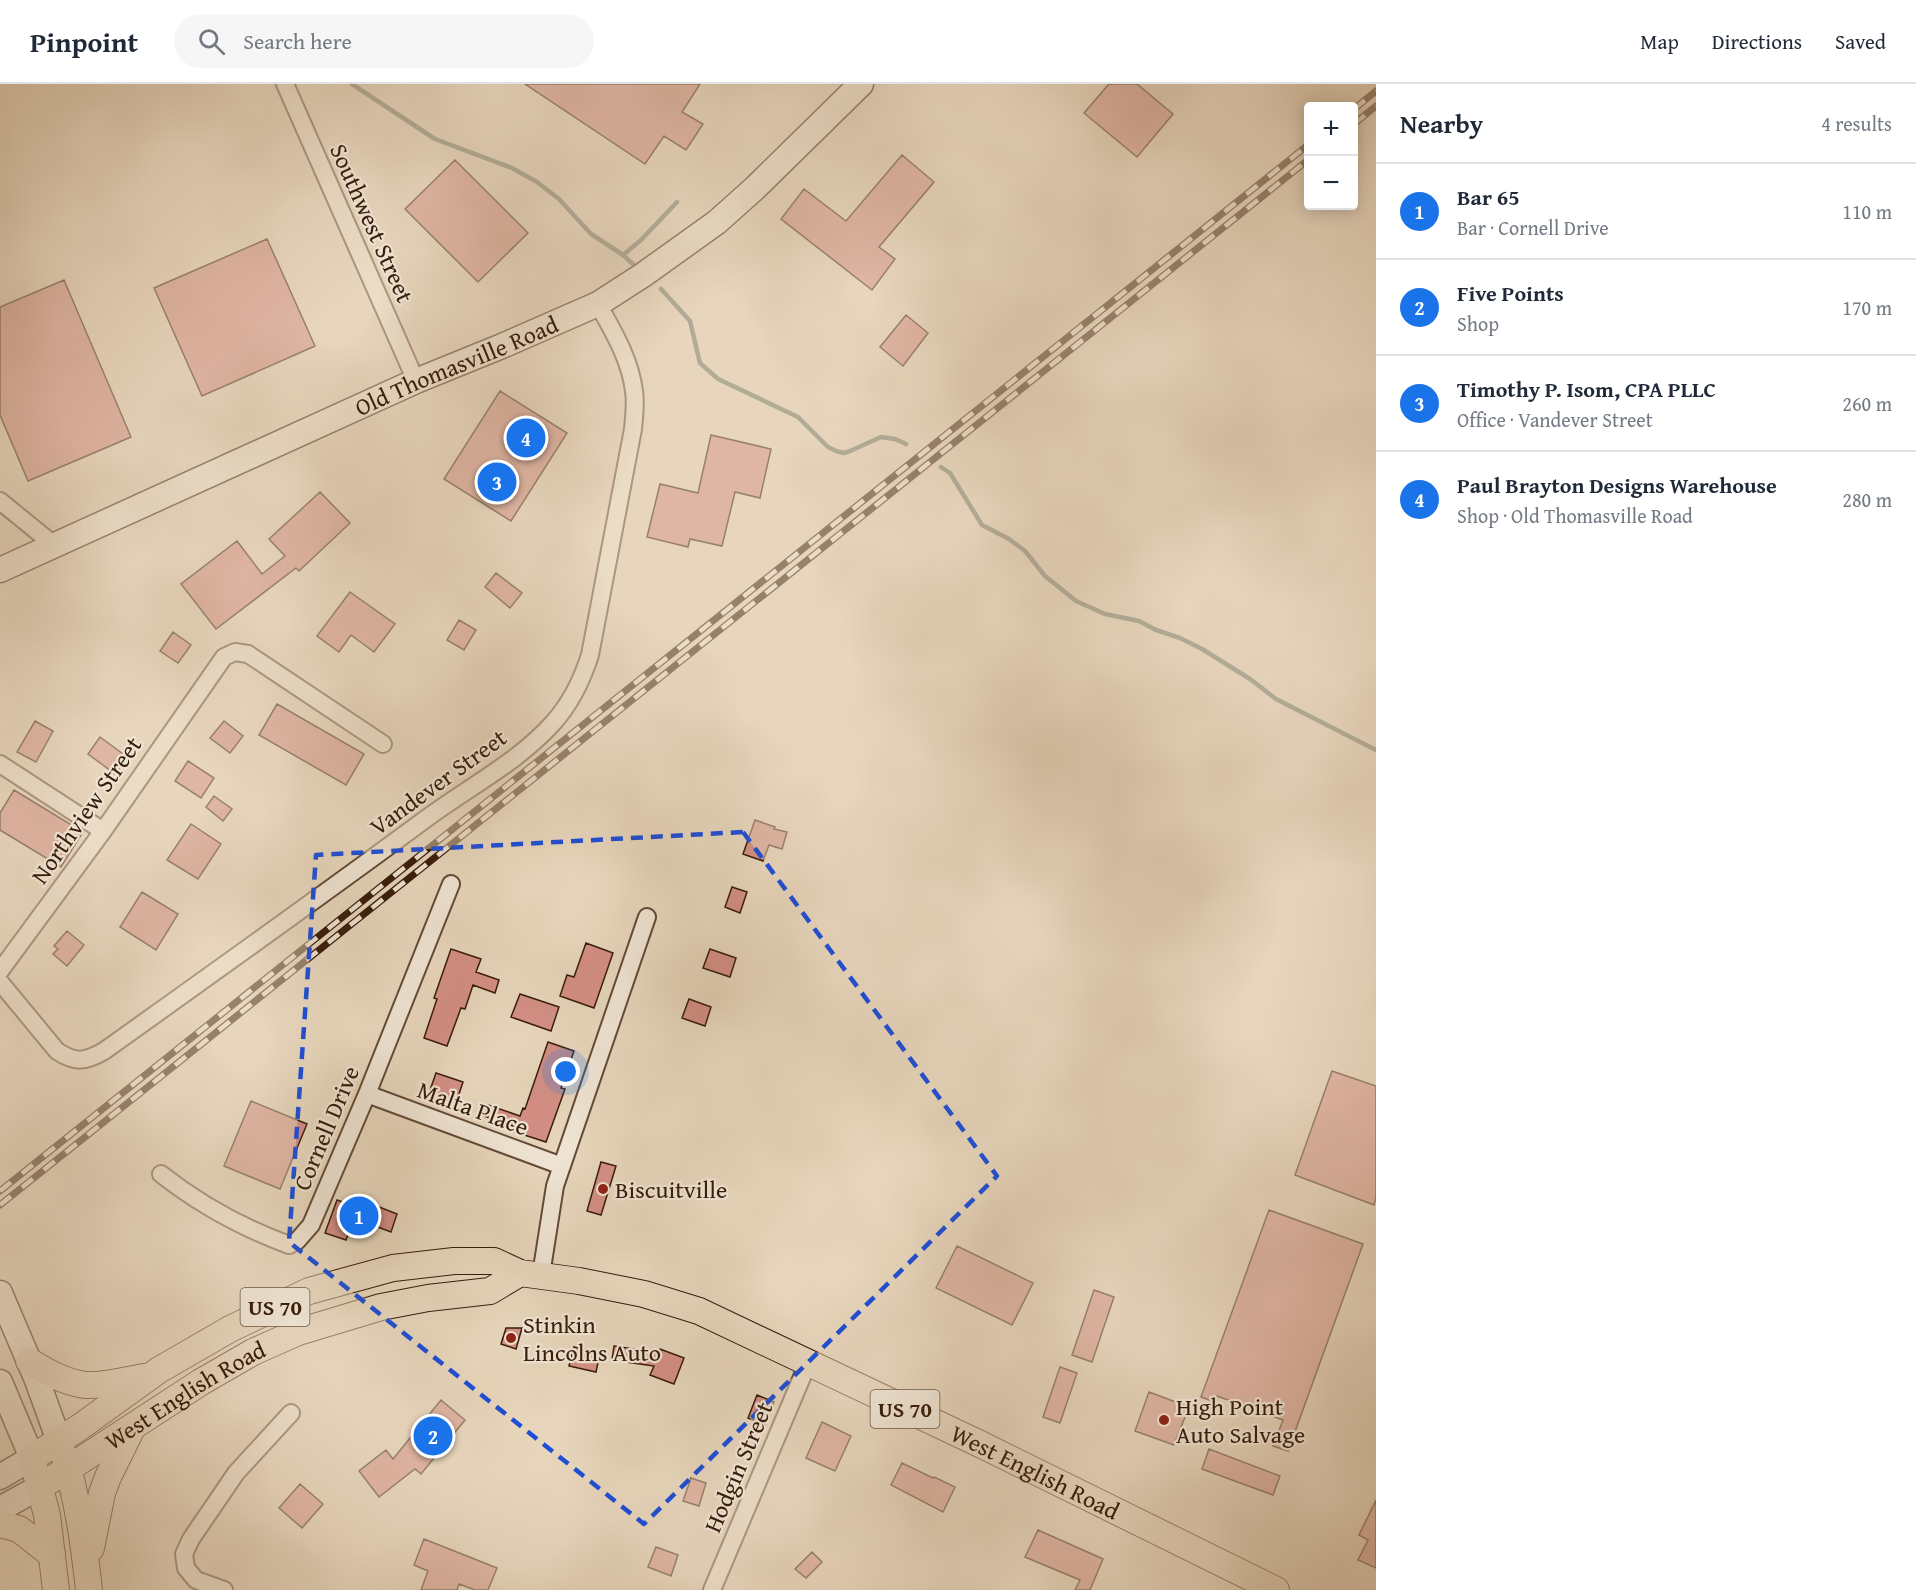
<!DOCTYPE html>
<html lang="en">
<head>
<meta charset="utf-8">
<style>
  :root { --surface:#fff; --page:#f6f6f7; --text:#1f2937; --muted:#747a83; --line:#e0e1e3; --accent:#1a73e8 }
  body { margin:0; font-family:"Gentium Book Plus",serif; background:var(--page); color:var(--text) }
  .controls { position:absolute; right:18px; top:18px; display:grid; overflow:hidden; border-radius:6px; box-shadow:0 3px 15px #0003 }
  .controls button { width:54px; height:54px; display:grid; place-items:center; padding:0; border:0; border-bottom:2px solid var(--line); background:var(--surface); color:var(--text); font:30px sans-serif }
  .you { position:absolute; left:566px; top:988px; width:21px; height:21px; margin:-15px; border:4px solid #fff; border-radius:50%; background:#1a73e8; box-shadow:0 0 0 9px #1a73e833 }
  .badge { display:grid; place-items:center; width:39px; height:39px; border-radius:50%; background:var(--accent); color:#fff; font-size:20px; font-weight:700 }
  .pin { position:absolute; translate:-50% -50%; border:3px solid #fff; box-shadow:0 2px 6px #0006 }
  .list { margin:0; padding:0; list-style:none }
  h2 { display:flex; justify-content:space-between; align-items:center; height:78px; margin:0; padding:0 24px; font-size:26px }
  h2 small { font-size:20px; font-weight:400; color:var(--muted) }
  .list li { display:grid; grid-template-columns:39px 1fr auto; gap:18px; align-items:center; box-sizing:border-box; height:96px; padding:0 24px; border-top:2px solid var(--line) }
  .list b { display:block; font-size:22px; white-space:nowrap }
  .list p { margin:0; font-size:20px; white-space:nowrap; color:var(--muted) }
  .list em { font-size:20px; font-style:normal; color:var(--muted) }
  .icon { flex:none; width:33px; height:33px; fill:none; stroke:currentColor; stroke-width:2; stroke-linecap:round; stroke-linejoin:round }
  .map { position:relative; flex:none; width:1376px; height:1506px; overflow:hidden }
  header { display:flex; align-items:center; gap:36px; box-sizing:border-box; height:84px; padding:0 30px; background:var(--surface); border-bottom:2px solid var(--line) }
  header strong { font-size:28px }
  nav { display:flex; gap:33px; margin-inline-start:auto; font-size:21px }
  .search { width:420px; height:54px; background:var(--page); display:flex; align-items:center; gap:15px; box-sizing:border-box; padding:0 21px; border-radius:33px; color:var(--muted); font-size:22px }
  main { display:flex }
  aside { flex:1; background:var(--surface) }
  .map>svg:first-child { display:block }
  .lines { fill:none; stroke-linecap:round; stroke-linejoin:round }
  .stream { stroke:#717a6c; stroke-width:4.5 }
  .building { fill:#d48f85; stroke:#371c0a; stroke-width:1.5 }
  .street-casing { stroke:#634a36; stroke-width:20 }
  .secondary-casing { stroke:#371c0a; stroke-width:27 }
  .primary-casing { stroke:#371c0a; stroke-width:28 }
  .street { stroke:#efe4d3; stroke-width:16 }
  .secondary { stroke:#efe4d3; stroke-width:24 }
  .primary { stroke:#e7d6bc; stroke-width:26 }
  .rail-casing { stroke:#371c0a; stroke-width:7 }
  .rail { stroke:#efe4d3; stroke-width:4.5; stroke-dasharray:14; stroke-linecap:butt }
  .marked { fill:none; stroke:#1d4ed8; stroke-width:4.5; stroke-dasharray:12 8; stroke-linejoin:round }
  .poi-dot { fill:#8f2418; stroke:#efe4d3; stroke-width:2 }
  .labels { text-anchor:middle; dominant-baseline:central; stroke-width:4.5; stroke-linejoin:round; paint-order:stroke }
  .shield { fill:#efe4d3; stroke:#6e5846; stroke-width:1.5 }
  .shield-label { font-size:22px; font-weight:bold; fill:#371c0a }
  .street-label { font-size:24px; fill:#371c0a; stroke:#efe4d3 }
  .poi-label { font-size:24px; fill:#371c0a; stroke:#efe4d3; text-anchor:start }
</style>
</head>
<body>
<header>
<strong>Pinpoint</strong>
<div class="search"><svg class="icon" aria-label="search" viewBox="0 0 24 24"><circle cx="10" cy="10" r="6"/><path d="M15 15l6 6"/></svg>Search here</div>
<nav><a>Map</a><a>Directions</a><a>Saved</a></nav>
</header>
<main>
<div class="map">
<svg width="1376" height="1506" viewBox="0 0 1376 1506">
  <rect width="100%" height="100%" fill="#e7d6bc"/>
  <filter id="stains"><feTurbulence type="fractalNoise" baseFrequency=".00333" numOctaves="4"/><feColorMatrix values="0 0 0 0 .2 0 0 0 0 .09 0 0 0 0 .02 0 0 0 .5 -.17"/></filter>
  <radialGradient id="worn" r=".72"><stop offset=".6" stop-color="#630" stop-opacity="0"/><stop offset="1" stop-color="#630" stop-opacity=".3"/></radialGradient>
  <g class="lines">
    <path class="stream" d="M 352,0 L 435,55 L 512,84 L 537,98 L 559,115 L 591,150 L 623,171 L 634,181
      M 623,171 L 641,156 L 677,118
      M 661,205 L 690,237 L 700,279 L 718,295 L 798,333 L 828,363 L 836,367 L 844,369 L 850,367 L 881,353 L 895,355 L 906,360
      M 941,383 L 950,389 L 982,441 L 1009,455 L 1025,467 L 1045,492 L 1076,517 L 1105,530 L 1139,537 L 1156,546 L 1180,554 L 1202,565 L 1250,595 L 1276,615 L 1376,666"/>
  </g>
  <path class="building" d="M 525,0 L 700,0 L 682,28 L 703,40 L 686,66 L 664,52 L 645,80 Z
    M 1109,0 L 1137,0 L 1173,30 L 1137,73 L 1084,29 Z
    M 902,71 L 934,98 L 879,163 L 895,175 L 872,206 L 781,135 L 804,105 L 846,137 Z
    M 455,76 L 528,149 L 478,198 L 405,125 Z
    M 267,155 L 315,262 L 202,312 L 154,204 Z
    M 64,196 L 131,353 L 28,397 L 0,331 L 0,223 Z
    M 906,231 L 928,249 L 903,282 L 880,263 Z
    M 500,307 L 567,349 L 511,437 L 444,395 Z
    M 711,351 L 771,365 L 760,414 L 735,408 L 722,462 L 690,455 L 688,463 L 647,453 L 660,400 L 698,409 Z
    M 320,408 L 350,439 L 299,487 L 296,484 L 216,545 L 181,500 L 237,457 L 262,490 L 285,472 L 269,455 Z
    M 496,489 L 522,509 L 510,524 L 485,503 Z
    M 350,508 L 395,540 L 374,568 L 351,551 L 339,568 L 317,552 Z
    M 459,536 L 476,546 L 464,566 L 447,556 Z
    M 173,548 L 191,561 L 178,579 L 160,567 Z
    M 277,620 L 364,670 L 346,701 L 259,651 Z
    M 35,637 L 53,647 L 36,678 L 17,668 Z
    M 224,637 L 243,652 L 230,669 L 210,654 Z
    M 100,653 L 127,673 L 115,690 L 88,670 Z
    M 188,677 L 214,694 L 201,714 L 175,697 Z
    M 14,706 L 83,748 L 61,783 L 0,746 L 0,729 Z
    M 214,712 L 232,725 L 223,737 L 206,723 Z
    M 755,736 L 775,743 L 774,745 L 787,748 L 782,765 L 769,761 L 763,777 L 743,770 Z
    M 191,740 L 221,760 L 198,795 L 167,776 Z
    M 732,803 L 747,808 L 740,829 L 725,823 Z
    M 142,808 L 178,830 L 156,866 L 120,843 Z
    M 67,847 L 84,861 L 67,882 L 53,870 L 58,865 L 54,862 Z
    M 586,859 L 613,869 L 594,924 L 560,912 L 567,891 L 574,893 Z
    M 451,865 L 481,875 L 476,888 L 499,896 L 495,909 L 473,901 L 465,925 L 461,924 L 447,962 L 424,954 L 437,915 L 434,914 Z
    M 710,865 L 736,874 L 730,893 L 703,884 Z
    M 520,910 L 559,923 L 551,947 L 511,933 Z
    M 689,915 L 711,923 L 705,942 L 682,934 Z
    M 548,958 L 574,967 L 561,1004 L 565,1005 L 546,1058 L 515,1048 L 516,1043 L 484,1032 L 488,1021 L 520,1032 L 523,1024 L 525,1025 Z
    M 1332,987 L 1376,1002 L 1376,1114 L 1374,1121 L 1295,1091 Z
    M 436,989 L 463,998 L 456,1019 L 429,1009 Z
    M 251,1017 L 307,1040 L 280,1105 L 224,1082 Z
    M 601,1078 L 616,1082 L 601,1131 L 587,1127 Z
    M 337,1116 L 366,1126 L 369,1119 L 397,1130 L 391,1148 L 354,1134 L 346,1156 L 325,1149 Z
    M 1269,1126 L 1363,1160 L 1288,1367 L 1273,1362 L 1283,1336 L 1217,1312 L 1215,1318 L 1201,1313 Z
    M 957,1162 L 1033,1199 L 1012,1241 L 936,1204 Z
    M 1094,1206 L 1114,1213 L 1092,1278 L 1072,1271 Z
    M 506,1244 L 522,1244 L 516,1265 L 501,1260 Z
    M 614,1262 L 659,1269 L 660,1265 L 684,1274 L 674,1300 L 650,1291 L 654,1282 L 612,1276 Z
    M 574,1263 L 600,1269 L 596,1288 L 569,1282 Z
    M 1060,1283 L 1077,1289 L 1060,1339 L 1043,1333 Z
    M 1149,1308 L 1189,1323 L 1174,1361 L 1135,1347 Z
    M 757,1311 L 774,1318 L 765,1341 L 748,1334 Z
    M 441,1316 L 465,1336 L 421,1390 L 415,1385 L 379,1413 L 359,1387 L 386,1366 L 393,1375 Z
    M 822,1338 L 851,1352 L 835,1387 L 806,1374 Z
    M 1209,1365 L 1280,1392 L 1273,1411 L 1202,1385 Z
    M 902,1379 L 933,1394 L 934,1393 L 955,1403 L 943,1428 L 891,1401 Z
    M 691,1394 L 706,1399 L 699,1422 L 683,1417 Z
    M 300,1400 L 323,1420 L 302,1444 L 279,1424 Z
    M 1376,1416 L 1376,1484 L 1358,1476 L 1368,1456 L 1359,1451 Z
    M 1038,1446 L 1103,1475 L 1090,1506 L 1075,1506 L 1080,1496 L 1025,1473 Z
    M 424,1455 L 497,1484 L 488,1506 L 475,1506 L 459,1500 L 457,1506 L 421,1506 L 428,1487 L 414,1481 Z
    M 656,1463 L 678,1471 L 671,1492 L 648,1483 Z
    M 812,1468 L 822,1478 L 806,1494 L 795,1485 Z"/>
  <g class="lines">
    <g class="street-casing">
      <path id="street" d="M 285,0 L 416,297
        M 0,417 L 54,461
        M 0,680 L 103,747
        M 0,887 L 103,747 L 224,573 L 235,568 L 248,570 L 383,660
        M 0,898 L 57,967 C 75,979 85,978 104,967 C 212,890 320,813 427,734 C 469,703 518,678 553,639 C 571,619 582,596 590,571 L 633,345 C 634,333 636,319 634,307 C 630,275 613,247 598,220
        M 367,1010 L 562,1082
        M 161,1090 C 199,1120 243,1144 289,1161 L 297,1157 L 311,1141 L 367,1010 L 451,800
        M 541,1191 L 555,1102 L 647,833
        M 224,1506 L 196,1496 L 186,1484 L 184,1470 L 191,1455 L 236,1389 L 291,1329
        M 712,1506 L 808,1279"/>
    </g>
    <g class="secondary-casing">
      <g id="secondary">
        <path id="s1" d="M 0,486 L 416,297 L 502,262 L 598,220 L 643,191 L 717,138 L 755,104 L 861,0"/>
        <path d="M 0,1209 L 37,1296 L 59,1357"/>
        <path d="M 0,1298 L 32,1374 L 0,1393"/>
        <path d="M 0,1425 L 40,1403"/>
      </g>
    </g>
    <g class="primary-casing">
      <g id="primary">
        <path d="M 29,1277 C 46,1288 66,1299 86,1301 C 105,1302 125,1296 144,1293"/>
        <path d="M 64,1371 C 78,1415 84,1461 89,1506"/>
        <path id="s2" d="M 40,1403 L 201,1298 L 253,1268 L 298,1248 L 381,1223 L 428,1214 L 490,1207 L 520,1189"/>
        <path d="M 0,1440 L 19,1445 L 52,1471"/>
        <path d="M 91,1464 L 102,1409 L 108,1393 L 132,1344"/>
        <path id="s3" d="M 56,1506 L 47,1431 L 32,1374 L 80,1343 L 159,1286 L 230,1245 L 309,1207 L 393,1184 L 454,1177 L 494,1177 L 520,1189 L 579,1197 L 644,1210 L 699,1227 L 980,1360 L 1276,1506"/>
      </g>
    </g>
    <use href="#street" class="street"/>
    <use href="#secondary" class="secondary"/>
    <use href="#primary" class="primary"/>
    <g class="rail-casing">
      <path id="rail" d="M 1354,25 L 1376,7
        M 1354,40 L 1376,22
        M 0,1107 L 1308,61
        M 0,1121 L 1308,76"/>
    </g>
    <use href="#rail" class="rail"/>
  </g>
  <path d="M0 0H1376V1506H0ZM 743,748 L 997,1092 L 644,1440 L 289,1158 L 316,771 Z" fill="#e7d6bc" fill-opacity=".55" fill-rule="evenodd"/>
  <path class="marked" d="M 743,748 L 997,1092 L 644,1440 L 289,1158 L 316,771 Z"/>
  <g class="poi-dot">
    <circle cx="603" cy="1105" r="6"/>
    <circle cx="511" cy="1254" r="6"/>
    <circle cx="1164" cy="1336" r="6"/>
  </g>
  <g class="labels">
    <g class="shield">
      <rect x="240.5" y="1204" width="69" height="38" rx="4.5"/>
      <rect x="870.5" y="1306" width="69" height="38" rx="4.5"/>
    </g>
    <g class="shield-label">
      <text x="275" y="1223">US 70</text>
      <text x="905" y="1325">US 70</text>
    </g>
    <g class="street-label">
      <text transform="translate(372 139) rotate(66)">Southwest Street</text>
      <text stroke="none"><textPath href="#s1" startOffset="500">Old Thomasville Road</textPath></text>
      <text transform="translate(438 698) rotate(-36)">Vandever Street</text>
      <text transform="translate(86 726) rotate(-55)">Northview Street</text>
      <text transform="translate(473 1024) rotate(20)">Malta Place</text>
      <text transform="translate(326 1044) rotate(-67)">Cornell Drive</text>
      <text stroke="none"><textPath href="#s2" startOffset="172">West English Road</textPath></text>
      <text transform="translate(738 1383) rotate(-67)">Hodgin Street</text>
      <text stroke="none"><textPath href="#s3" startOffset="1232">West English Road</textPath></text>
    </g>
    <g class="poi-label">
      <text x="615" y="1105">Biscuitville</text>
      <text x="523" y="1240">Stinkin<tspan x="523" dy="28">Lincolns Auto</tspan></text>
      <text x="1176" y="1322">High Point<tspan x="1176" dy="28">Auto Salvage</tspan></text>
    </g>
  </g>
  <rect width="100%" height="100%" filter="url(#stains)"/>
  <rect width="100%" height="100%" fill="url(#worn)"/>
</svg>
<div class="controls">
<button>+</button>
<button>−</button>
</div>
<div class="you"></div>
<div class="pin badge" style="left:359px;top:1132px">1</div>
<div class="pin badge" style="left:433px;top:1352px">2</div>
<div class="pin badge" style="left:497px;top:398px">3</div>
<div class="pin badge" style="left:526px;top:354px">4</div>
</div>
<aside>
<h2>Nearby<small>4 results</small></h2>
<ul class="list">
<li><span class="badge">1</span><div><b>Bar 65</b><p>Bar · Cornell Drive</p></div><em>110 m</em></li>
<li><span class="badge">2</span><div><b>Five Points</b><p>Shop</p></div><em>170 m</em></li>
<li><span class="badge">3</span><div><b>Timothy P. Isom, CPA PLLC</b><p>Office · Vandever Street</p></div><em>260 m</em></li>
<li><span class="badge">4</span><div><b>Paul Brayton Designs Warehouse</b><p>Shop · Old Thomasville Road</p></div><em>280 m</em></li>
</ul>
</aside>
</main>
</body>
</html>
